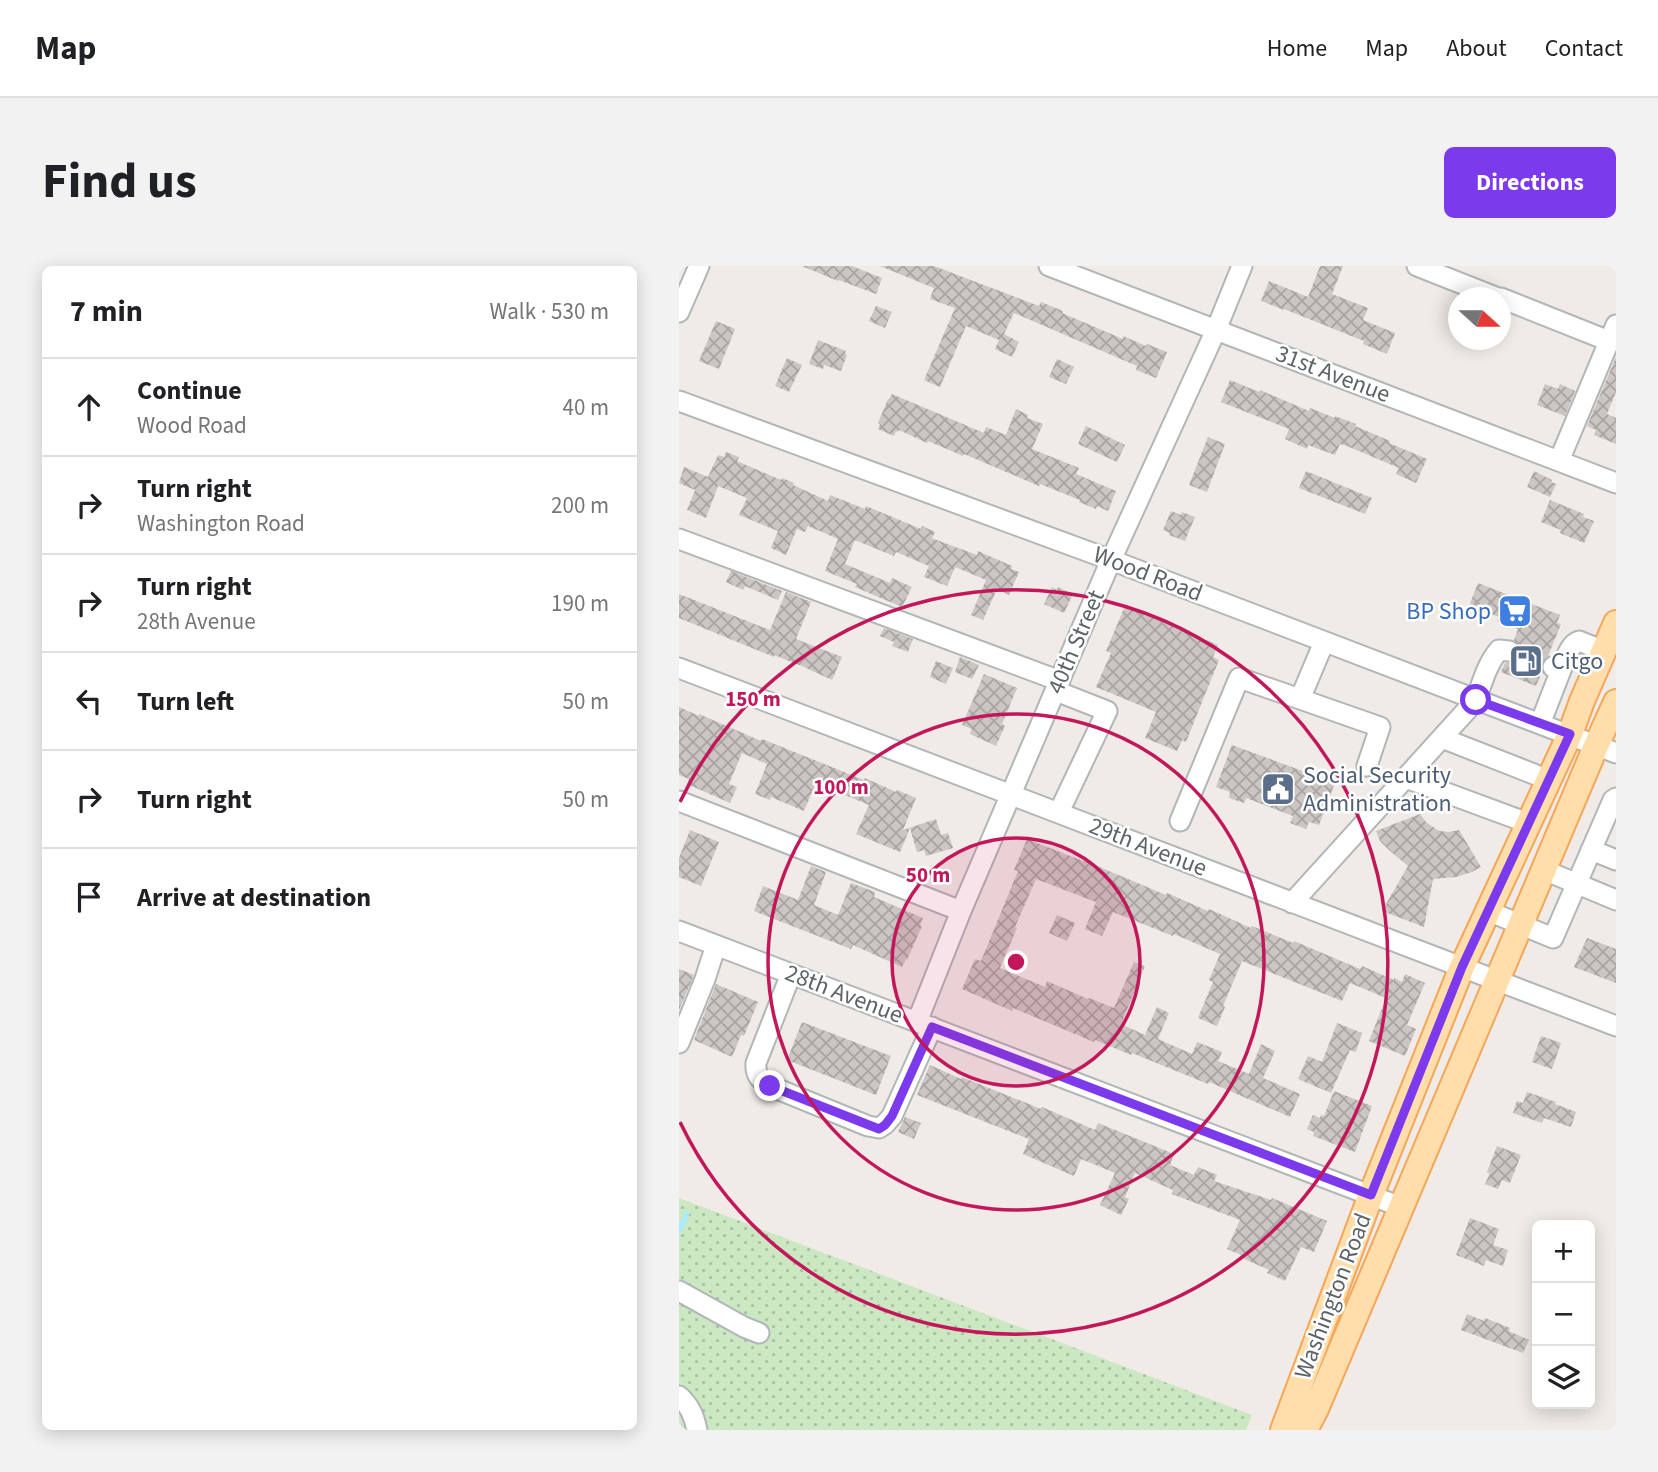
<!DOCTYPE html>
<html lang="en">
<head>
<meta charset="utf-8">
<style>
  :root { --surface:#fff; --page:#f2f2f2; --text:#202124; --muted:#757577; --line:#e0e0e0; --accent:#7c3aed }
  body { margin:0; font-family:"Source Sans 3",sans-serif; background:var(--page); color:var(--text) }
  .controls { position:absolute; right:21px; bottom:21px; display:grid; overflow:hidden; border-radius:10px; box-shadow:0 4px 18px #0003 }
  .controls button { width:63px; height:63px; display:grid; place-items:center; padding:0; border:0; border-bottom:2px solid var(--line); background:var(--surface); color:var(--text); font:35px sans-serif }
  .compass { position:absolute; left:769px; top:21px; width:63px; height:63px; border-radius:50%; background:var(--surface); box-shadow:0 4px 18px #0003; rotate:111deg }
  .stop { position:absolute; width:21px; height:21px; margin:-16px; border:5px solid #7c3aed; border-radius:50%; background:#fff }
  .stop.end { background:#7c3aed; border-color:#fff; box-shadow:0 2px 7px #0008 }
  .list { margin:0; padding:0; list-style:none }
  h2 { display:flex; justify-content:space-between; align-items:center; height:91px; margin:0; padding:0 28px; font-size:30px }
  h2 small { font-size:23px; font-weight:400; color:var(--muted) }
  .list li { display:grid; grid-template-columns:46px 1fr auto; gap:21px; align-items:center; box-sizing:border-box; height:98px; padding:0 28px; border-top:2px solid var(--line) }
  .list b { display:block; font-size:26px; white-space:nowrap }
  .list p { margin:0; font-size:23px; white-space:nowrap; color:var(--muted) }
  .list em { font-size:23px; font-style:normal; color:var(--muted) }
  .icon { flex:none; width:38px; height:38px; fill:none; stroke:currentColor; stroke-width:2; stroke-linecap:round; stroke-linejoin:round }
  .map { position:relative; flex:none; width:937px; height:1164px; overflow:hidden; border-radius:10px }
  header { display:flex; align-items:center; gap:42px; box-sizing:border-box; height:98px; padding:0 35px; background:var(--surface); border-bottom:2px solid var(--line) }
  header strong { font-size:33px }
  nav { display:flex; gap:38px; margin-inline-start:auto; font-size:24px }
  .intro { display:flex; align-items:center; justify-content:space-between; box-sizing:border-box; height:168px; padding:0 42px }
  h1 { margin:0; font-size:49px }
  .button { padding:18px 32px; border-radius:10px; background:var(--accent); color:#fff; font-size:24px; font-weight:700 }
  main { display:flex; gap:42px; padding:0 42px }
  aside { flex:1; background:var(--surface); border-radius:10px; box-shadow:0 4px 18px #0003 }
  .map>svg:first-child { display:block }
  .grass { fill:url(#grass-dots) }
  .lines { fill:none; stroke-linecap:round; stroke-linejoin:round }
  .stream { stroke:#a7edff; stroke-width:5 }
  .building { fill:url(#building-cross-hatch) }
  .minor-tunnel { stroke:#cbc9c6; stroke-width:19; stroke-dasharray:19 10; stroke-linecap:butt }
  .minor-casing { stroke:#b1b6b9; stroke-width:23 }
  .major-casing { stroke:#f5a659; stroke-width:28 }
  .minor { stroke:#fff; stroke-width:19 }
  .major { stroke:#ffdeac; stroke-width:24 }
  .route { stroke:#7c3aed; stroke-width:9 }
  .ring { fill:none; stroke:#c2185b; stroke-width:3.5 }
  .labels { text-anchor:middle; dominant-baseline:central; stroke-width:5; stroke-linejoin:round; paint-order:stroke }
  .street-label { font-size:24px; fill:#5d6467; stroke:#fff }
  .shop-label { font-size:24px; fill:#366cbe; stroke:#fff; text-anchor:end }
  .service-label { font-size:24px; fill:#4e5e75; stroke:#fff; text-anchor:start }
  .centre { fill:#c2185b; stroke:#fff; stroke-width:3.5 }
  .ring-label { font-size:21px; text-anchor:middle; font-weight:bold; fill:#c2185b; stroke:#fff; stroke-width:5; stroke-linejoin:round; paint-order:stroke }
</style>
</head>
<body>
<header>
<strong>Map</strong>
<nav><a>Home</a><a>Map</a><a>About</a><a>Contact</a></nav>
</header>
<div class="intro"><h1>Find us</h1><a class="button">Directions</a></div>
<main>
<aside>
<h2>7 min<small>Walk · 530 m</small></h2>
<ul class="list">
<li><svg class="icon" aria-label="ahead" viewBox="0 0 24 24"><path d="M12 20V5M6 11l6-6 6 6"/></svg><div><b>Continue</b><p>Wood Road</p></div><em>40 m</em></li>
<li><svg class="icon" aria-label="right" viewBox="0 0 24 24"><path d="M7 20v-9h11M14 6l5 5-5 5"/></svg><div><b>Turn right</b><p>Washington Road</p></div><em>200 m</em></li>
<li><svg class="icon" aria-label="right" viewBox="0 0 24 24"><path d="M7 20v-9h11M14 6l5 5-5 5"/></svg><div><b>Turn right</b><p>28th Avenue</p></div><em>190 m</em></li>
<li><svg class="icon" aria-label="left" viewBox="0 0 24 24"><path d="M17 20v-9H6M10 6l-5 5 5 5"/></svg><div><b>Turn left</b></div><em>50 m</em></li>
<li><svg class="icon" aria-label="right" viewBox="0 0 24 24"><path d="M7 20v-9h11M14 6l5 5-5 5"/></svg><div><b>Turn right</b></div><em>50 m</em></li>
<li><svg class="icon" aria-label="arrive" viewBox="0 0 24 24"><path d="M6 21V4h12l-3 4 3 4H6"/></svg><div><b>Arrive at destination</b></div></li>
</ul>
</aside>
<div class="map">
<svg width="937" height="1164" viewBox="0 0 937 1164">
  <defs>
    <pattern id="grass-dots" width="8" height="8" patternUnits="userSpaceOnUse" patternTransform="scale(1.75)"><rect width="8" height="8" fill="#cbe8c2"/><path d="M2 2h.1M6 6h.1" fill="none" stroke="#a8c0a1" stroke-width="1.8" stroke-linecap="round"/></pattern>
    <pattern id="building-cross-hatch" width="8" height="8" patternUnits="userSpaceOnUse" patternTransform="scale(1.75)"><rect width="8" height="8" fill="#cbc6c2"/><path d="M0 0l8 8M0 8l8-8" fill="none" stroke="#a8a4a1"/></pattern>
  </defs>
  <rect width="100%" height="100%" fill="#f0ebe6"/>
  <path class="grass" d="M 0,932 L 573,1149 L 567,1164 L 0,1164 Z"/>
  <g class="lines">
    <path class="stream" d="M 0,965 L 8,948"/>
  </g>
  <path class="building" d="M 123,0 L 173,0 L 203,12 L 197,28 L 160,14 L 159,15 Z
    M 201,0 L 255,0 L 360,40 L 362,36 L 384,45 L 383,47 L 444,73 L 444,70 L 467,80 L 468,78 L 488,86 L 477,112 L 457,104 L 458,100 L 335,47 L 325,68 L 340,76 L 333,91 L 316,83 L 320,74 L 287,60 L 261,121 L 245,114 L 276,42 L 251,33 L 255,22 Z
    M 641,0 L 664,0 L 653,28 L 689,42 L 684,54 L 716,67 L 708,88 L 684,78 L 685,75 L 605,43 L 605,44 L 582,35 L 590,15 L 629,31 Z
    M 197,40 L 213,46 L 206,62 L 190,55 Z
    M 37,55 L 56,63 L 40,103 L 20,95 Z
    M 139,74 L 167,85 L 166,88 L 168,89 L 162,105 L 145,99 L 144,103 L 130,98 Z
    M 937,91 L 937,126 L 928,148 L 937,152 L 937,178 L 915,169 L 917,164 L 908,160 Z
    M 108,92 L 123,99 L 110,126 L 96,120 Z
    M 378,93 L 395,101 L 387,118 L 370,111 Z
    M 551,114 L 580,126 L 581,124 L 630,145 L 631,142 L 656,152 L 656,150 L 677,158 L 676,160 L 711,175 L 710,177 L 748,193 L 737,217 L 717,208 L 720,202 L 668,180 L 661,178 L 656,189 L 629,179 L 628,183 L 606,173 L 610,163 L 542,136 Z
    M 866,118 L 879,123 L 881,118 L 896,125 L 886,150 L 858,139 Z
    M 213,128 L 305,167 L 307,161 L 327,169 L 337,143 L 349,149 L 348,152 L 364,158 L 353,183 L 400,202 L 397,208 L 437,225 L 429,245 L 418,240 L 417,243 L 400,236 L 401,234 L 361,218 L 360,220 L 285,188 L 284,190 L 249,175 L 248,177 L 220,164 L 219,166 L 217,165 L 215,170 L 199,163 L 201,158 L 199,157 L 209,133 L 210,133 Z
    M 407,160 L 446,179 L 438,196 L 399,178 Z
    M 529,171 L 546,178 L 528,226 L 510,219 Z
    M 47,186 L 60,191 L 58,195 L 102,214 L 103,212 L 115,217 L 114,219 L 149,235 L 151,229 L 186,243 L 187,240 L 242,263 L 243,260 L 256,266 L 253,272 L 255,273 L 298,289 L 299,285 L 333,300 L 332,303 L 340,306 L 330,329 L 318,323 L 304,354 L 292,349 L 307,314 L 276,301 L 268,320 L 245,311 L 250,300 L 217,286 L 215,290 L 176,274 L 166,298 L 211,317 L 213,312 L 233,321 L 223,341 L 176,321 L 178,318 L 146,305 L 159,273 L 129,260 L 126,266 L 118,263 L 107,289 L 92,282 L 99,265 L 60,249 L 68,232 L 39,220 L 27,252 L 8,244 L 16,224 L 0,217 L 5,201 L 29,211 L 39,189 L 45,191 Z
    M 627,205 L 693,232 L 686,248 L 620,222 Z
    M 855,205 L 873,214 L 872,216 L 877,218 L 871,231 L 848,221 Z
    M 871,234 L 905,248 L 904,251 L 915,255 L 905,277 L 881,267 L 882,264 L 862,256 Z
    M 492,245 L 502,249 L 503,246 L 516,251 L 506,275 L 490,269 L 491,267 L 484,264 Z
    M 52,305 L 103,325 L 99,334 L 66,320 L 64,324 L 47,316 Z
    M 799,317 L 881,349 L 878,357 L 882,358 L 869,390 L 863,396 L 863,406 L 857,420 L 822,406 L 826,397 L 834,396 L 840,392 L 842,386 L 841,381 L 835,374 L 839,363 L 818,355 L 820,351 L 790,340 Z
    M 373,321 L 378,324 L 379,321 L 394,328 L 385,347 L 365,338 Z
    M 107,326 L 132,336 L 117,373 L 163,391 L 153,414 L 125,401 L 95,389 L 95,391 L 0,352 L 0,328 L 91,364 Z
    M 446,340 L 539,379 L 534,391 L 540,394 L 527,426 L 507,476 L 503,474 L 498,485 L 466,472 L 477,446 L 417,421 L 432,387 L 427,385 Z
    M 205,362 L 234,373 L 229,386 L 213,380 L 215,376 L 201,370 Z
    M 281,391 L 300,399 L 293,413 L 276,406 Z
    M 257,395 L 274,402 L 267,418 L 251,411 Z
    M 305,408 L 338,422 L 323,458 L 326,460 L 317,480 L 291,468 L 293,463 L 283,459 Z
    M 0,441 L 20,450 L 20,448 L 82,475 L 83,473 L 185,514 L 186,512 L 217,526 L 218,524 L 237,532 L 224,564 L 257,553 L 262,569 L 269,567 L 274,582 L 247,590 L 245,584 L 238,586 L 231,562 L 221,586 L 177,568 L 190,539 L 137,517 L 125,545 L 92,531 L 91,534 L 76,528 L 88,498 L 63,487 L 50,518 L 58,521 L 51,537 L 8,518 L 10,513 L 0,509 Z
    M 553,479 L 656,517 L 640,559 L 630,556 L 627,563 L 611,557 L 614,550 L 567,532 L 565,537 L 550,532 L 551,526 L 537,521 Z
    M 741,548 L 747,556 L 760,565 L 770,566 L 780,564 L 802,601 L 793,606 L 777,611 L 754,613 L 745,661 L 703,645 L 729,600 L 710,584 L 701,575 L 697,565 Z
    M 11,564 L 40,576 L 22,620 L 0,611 L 0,592 Z
    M 348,573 L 404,595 L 404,594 L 487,629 L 488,627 L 529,645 L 530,643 L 572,662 L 573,660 L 614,677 L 615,675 L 681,703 L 683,700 L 715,714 L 715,712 L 723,716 L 726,708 L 746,717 L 728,759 L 737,763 L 726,790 L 690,775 L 707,732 L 671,717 L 663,735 L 563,695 L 544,740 L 546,741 L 538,760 L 519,752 L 534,716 L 530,714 L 541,688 L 495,668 L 494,670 L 434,646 L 423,670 L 406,663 L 417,636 L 357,613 L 336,661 L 338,662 L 321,702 L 366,721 L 368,715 L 409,733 L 410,732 L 435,742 L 455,696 L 466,700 L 442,758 L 466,769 L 478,741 L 490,747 L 479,773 L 513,788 L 518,776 L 543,786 L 539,795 L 570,808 L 582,778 L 596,785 L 584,812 L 621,828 L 611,851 L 530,816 L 529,818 L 453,787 L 452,789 L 416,774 L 415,776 L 334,742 L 333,745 L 283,723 L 296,693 L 302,695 L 339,605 L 335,604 Z
    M 132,600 L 147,606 L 135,639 L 159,649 L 172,617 L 196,626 L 195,631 L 244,652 L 241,659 L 243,660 L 228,694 L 227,693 L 223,701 L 174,679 L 172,683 L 75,645 L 84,620 L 119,634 Z
    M 378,649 L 396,657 L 388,675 L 370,667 Z
    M 908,672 L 937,683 L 937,717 L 895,701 Z
    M 0,703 L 15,709 L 0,744 Z
    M 37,718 L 79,736 L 65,770 L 62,769 L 53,791 L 15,774 Z
    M 123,756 L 212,790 L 197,829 L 108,794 Z
    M 658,757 L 683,767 L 677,786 L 671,784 L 652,827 L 619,813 L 629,790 L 643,796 Z
    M 862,770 L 882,777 L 873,803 L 853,796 Z
    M 251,799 L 282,813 L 283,811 L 362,843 L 363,841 L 416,864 L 419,857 L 495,888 L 491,899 L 515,909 L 519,901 L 538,909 L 535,915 L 592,934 L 593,932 L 648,955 L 635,986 L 622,981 L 606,1015 L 588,1007 L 590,1004 L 561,991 L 562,989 L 548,983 L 561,954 L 493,928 L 494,924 L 456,907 L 446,931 L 450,933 L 442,949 L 421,939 L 436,907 L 402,893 L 395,910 L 344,888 L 350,873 L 238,829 Z
    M 655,825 L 693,840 L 676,886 L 634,870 L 635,866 L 628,863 L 634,849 L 641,852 L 642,849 L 645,850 Z
    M 848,826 L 877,836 L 876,838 L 897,846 L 892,861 L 865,852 L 863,857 L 834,847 L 838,835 L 844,837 Z
    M 226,851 L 242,857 L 235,873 L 219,866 Z
    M 818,880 L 842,889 L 831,917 L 823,914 L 819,923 L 806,918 L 811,907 L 808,906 Z
    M 791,952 L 820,963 L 814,979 L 829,984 L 824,1000 L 807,994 L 805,1000 L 777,989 Z
    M 788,1048 L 805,1055 L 806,1052 L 831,1062 L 830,1065 L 850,1074 L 844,1087 L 782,1064 Z"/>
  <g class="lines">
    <path class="minor-tunnel" d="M 830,385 L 874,401"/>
    <g class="minor-casing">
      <path id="minor" d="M 370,0 L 937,217
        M 738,0 L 819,32
        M 822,32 L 930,75
        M 0,46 L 20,0
        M 0,135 L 432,294 L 937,487
        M 880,195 L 937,59
        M 0,273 L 381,415
        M 874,401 L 882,404 C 886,395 890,378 900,375 L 925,385
        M 0,402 L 937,760
        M 377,425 L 428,445 L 380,546
        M 621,433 L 701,461 L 688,500
        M 861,458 L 882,404
        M 763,472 L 870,514
        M 727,512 L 849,557
        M 0,535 L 282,645
        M 501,555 L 560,412 L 621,433 L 645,376
        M 912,584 L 937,594
        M 865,604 L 937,634
        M 613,637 L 797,434 C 803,417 808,398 820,384 L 830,385
        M 809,645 L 874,672 L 934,534 L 937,532
        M 0,665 L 722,941
        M 112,708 L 77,797 C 76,809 81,814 91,820 L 189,860 L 200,862 L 206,858 L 213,850 L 253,761
        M 238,756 L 282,645 L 432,294 L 537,64 L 563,0
        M 0,777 L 26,713 L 37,679
        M 0,1025 L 65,1061 L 80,1067
        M 0,1130 C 11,1140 15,1150 18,1164"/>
    </g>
    <g class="major-casing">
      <path id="major" d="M 604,1164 L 692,929 L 783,701 L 891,468 L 903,435 L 937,357
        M 626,1164 L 637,1143 L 917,480 L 937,436"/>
    </g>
    <use href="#minor" class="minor"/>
    <use href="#major" class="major"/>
  </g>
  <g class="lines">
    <path class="route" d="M 91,820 L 200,863 L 206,859 L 213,850 L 253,761 L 692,929 L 783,701 L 891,468 L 797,434"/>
  </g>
  <circle cx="337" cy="696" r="124" fill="#c2185b" fill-opacity=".12"/>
  <g class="ring">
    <circle cx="337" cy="696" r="124"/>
    <circle cx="337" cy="696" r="248"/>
    <path d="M1 536A372 372 0 1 1 1 856"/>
  </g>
  <defs>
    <g id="supermarket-square" transform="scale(1.75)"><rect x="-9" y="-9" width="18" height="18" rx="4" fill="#3f7fe0" stroke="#fff"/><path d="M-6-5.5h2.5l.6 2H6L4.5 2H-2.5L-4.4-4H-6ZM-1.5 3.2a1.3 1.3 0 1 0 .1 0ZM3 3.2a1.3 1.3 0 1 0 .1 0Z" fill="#fff"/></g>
    <g id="fuel-square" transform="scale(1.75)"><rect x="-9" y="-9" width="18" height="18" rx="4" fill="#5c6f8a" stroke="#fff"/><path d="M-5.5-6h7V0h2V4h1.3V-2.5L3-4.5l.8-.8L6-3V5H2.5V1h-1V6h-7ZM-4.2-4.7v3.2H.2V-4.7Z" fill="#fff"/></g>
    <g id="civic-square" transform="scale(1.75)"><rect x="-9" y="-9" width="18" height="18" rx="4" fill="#5c6f8a" stroke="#fff"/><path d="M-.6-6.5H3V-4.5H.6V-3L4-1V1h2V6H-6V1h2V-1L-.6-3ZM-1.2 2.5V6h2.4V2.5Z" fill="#fff"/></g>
  </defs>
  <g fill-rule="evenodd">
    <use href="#supermarket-square" x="836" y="345"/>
    <use href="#fuel-square" x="847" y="395"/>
    <use href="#civic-square" x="599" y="523"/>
  </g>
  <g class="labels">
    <g class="street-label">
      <text transform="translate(654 108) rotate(21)">31st Avenue</text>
      <text transform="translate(469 308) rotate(21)">Wood Road</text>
      <text transform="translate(397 376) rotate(-67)">40th Street</text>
      <text transform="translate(469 581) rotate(21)">29th Avenue</text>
      <text transform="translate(165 728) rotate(21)">28th Avenue</text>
      <text transform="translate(654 1030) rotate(-69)">Washington Road</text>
    </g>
    <g class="shop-label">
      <text x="812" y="345">BP Shop</text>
    </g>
    <g class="service-label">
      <text x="872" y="395">Citgo</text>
      <text x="624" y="509">Social Security<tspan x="624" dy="28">Administration</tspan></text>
    </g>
  </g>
  <circle cx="337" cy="696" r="10" class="centre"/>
  <g class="ring-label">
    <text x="74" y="440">150 m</text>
    <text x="162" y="528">100 m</text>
    <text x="249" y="616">50 m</text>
  </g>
</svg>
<div class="controls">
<button>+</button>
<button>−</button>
<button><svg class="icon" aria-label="layers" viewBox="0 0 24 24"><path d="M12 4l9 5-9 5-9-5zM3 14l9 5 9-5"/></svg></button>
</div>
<svg class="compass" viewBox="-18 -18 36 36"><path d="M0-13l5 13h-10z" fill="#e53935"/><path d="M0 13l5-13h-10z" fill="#757577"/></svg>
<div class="stop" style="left:797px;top:434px"></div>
<div class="stop end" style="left:91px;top:820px"></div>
</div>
</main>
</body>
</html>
